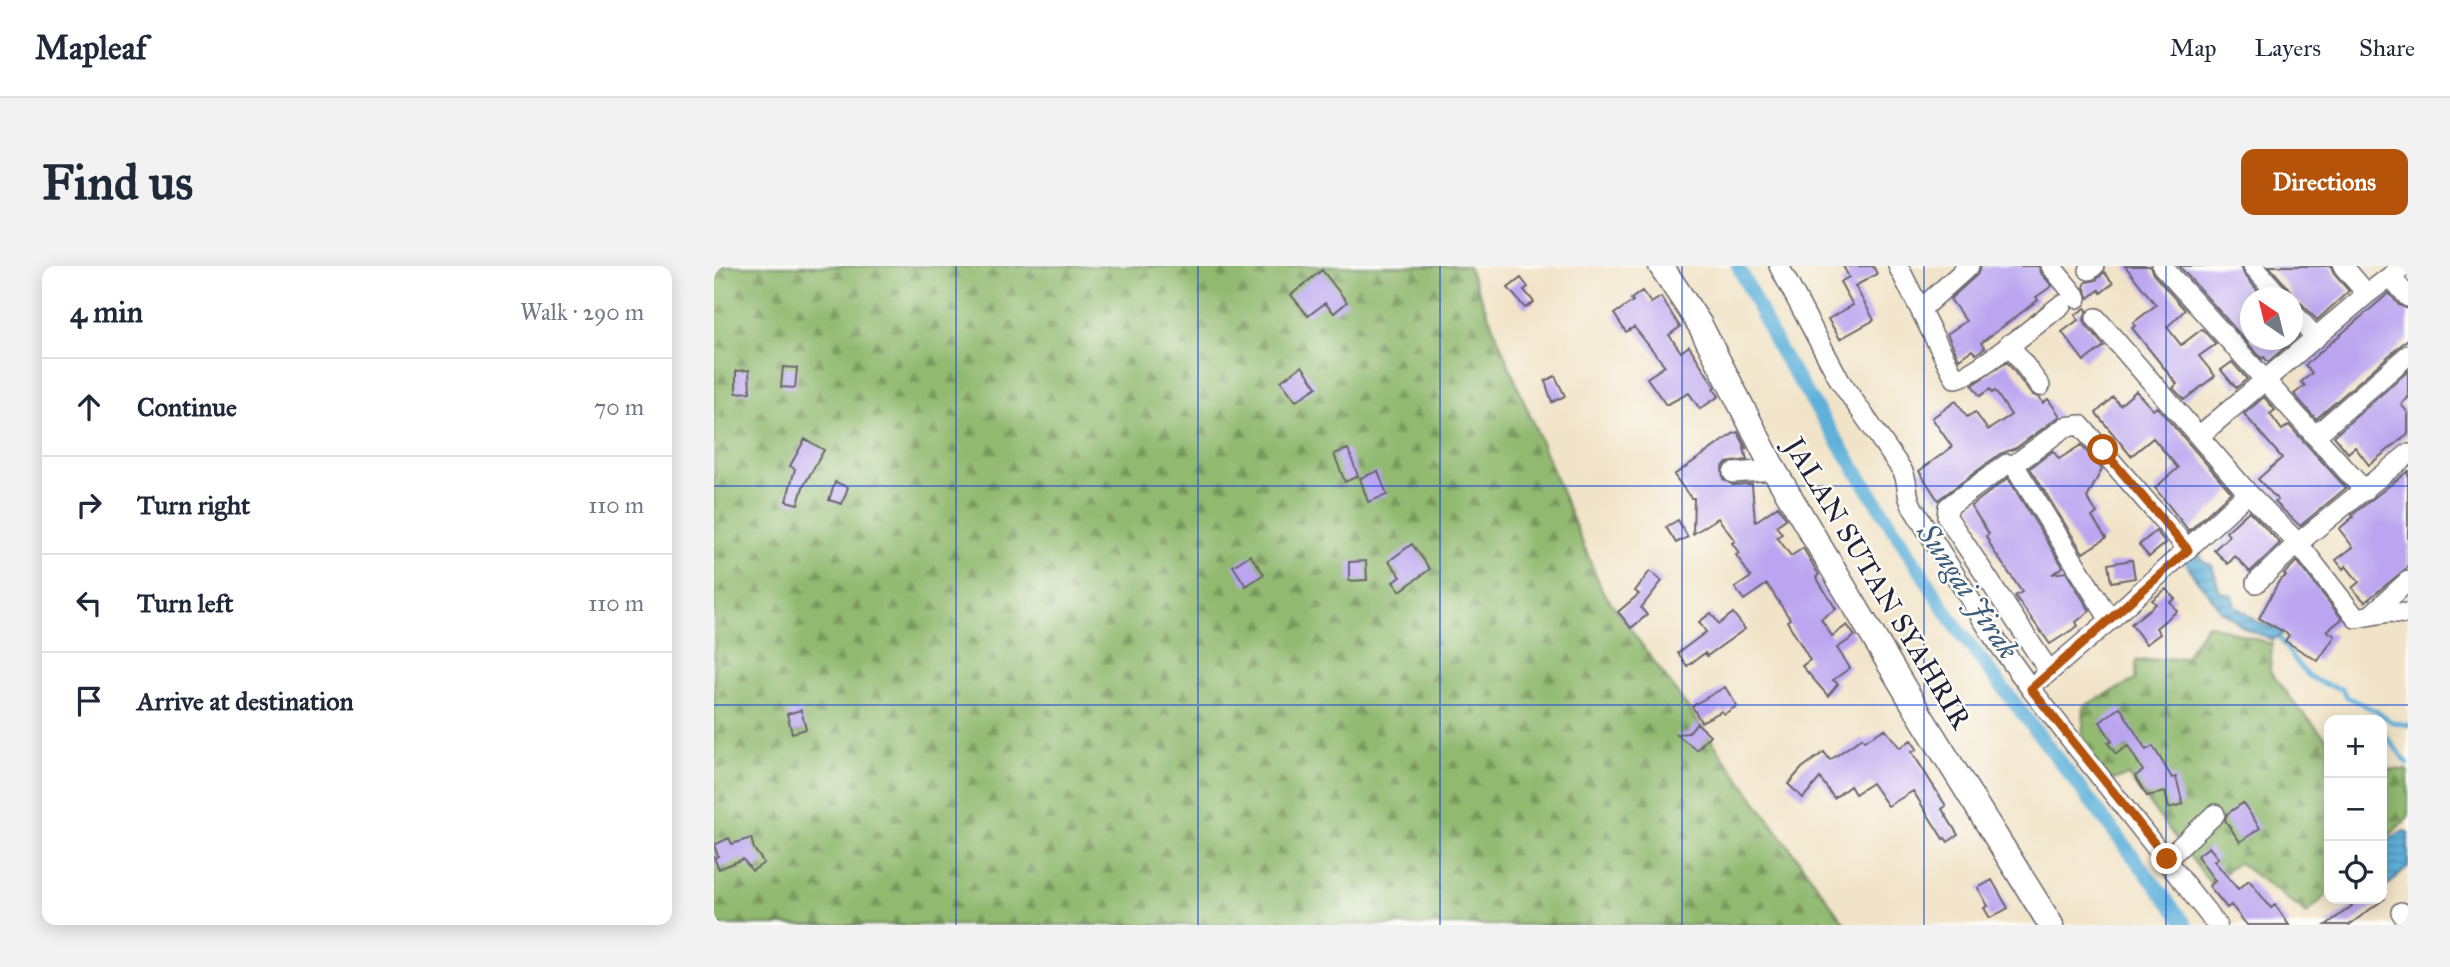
<!DOCTYPE html>
<html lang="en">
<head>
<meta charset="utf-8">
<style>
  :root { --surface:#fff; --page:#f2f2f3; --text:#1f2937; --muted:#747a83; --line:#e0e1e3; --accent:#b45309 }
  body { margin:0; font-family:"IM FELL Great Primer",serif; background:var(--page); color:var(--text) }
  .controls { position:absolute; right:21px; bottom:21px; display:grid; overflow:hidden; border-radius:14px; box-shadow:0 4px 18px #0003 }
  .controls button { width:63px; height:63px; display:grid; place-items:center; padding:0; border:0; border-bottom:2px solid var(--line); background:var(--surface); color:var(--text); font:35px sans-serif }
  .compass { position:absolute; left:1526px; top:21px; width:63px; height:63px; border-radius:50%; background:var(--surface); box-shadow:0 4px 18px #0003; rotate:325deg }
  .stop { position:absolute; width:21px; height:21px; margin:-16px; border:5px solid #b45309; border-radius:50%; background:#fff }
  .stop.end { background:#b45309; border-color:#fff; box-shadow:0 2px 7px #0008 }
  .list { margin:0; padding:0; list-style:none }
  h2 { display:flex; justify-content:space-between; align-items:center; height:91px; margin:0; padding:0 28px; font-size:30px }
  h2 small { font-size:23px; font-weight:400; color:var(--muted) }
  .list li { display:grid; grid-template-columns:46px 1fr auto; gap:21px; align-items:center; box-sizing:border-box; height:98px; padding:0 28px; border-top:2px solid var(--line) }
  .list b { display:block; font-size:26px; white-space:nowrap }
  .list em { font-size:23px; font-style:normal; color:var(--muted) }
  .icon { flex:none; width:38px; height:38px; fill:none; stroke:currentColor; stroke-width:2; stroke-linecap:round; stroke-linejoin:round }
  .map { position:relative; flex:none; width:1694px; height:659px; overflow:hidden; border-radius:14px }
  header { display:flex; align-items:center; gap:42px; box-sizing:border-box; height:98px; padding:0 35px; background:var(--surface); border-bottom:2px solid var(--line) }
  header strong { font-size:33px }
  nav { display:flex; gap:38px; margin-inline-start:auto; font-size:24px }
  .intro { display:flex; align-items:center; justify-content:space-between; box-sizing:border-box; height:168px; padding:0 42px }
  h1 { margin:0; font-size:49px }
  .button { padding:18px 32px; border-radius:14px; background:var(--accent); color:#fff; font-size:24px; font-weight:700 }
  main { display:flex; gap:42px; padding:0 42px }
  aside { flex:1; background:var(--surface); border-radius:14px; box-shadow:0 4px 18px #0003 }
  .map>svg:first-child { display:block }
  .forest { fill:url(#forest-firs); stroke:#5a6e55; stroke-width:2 }
  .water { fill:url(#water-rules); stroke:#406a8a; stroke-width:2 }
  .lines { fill:none; stroke-linecap:round; stroke-linejoin:round }
  .stream { stroke:#5fb1da; stroke-width:4.5 }
  .canal { stroke:#5fb1da; stroke-width:14 }
  .building { fill:#bba5f0 }
  .minor-casing { stroke:#6a666c; stroke-width:22 }
  .major-casing { stroke:#6a666c; stroke-width:27 }
  .minor { stroke:#fff; stroke-width:19 }
  .major { stroke:#fff; stroke-width:24 }
  .route { stroke:#b45309; stroke-width:9 }
  .grid { fill:none; stroke:#1d4ed8; stroke-width:2; stroke-opacity:0.55 }
  .labels { text-anchor:middle; dominant-baseline:central; stroke-width:5; stroke-linejoin:round; paint-order:stroke }
  .street-label { font-size:28px; fill:#22223b; stroke:#fdfcf7 }
  .water-label { font-size:30px; font-style:italic; fill:#3a5b7b; stroke:#fdfcf7 }
</style>
</head>
<body>
<header>
<strong>Mapleaf</strong>
<nav><a>Map</a><a>Layers</a><a>Share</a></nav>
</header>
<div class="intro"><h1>Find us</h1><a class="button">Directions</a></div>
<main>
<aside>
<h2>4 min<small>Walk · 290 m</small></h2>
<ul class="list">
<li><svg class="icon" aria-label="ahead" viewBox="0 0 24 24"><path d="M12 20V5M6 11l6-6 6 6"/></svg><div><b>Continue</b></div><em>70 m</em></li>
<li><svg class="icon" aria-label="right" viewBox="0 0 24 24"><path d="M7 20v-9h11M14 6l5 5-5 5"/></svg><div><b>Turn right</b></div><em>110 m</em></li>
<li><svg class="icon" aria-label="left" viewBox="0 0 24 24"><path d="M17 20v-9H6M10 6l-5 5 5 5"/></svg><div><b>Turn left</b></div><em>110 m</em></li>
<li><svg class="icon" aria-label="arrive" viewBox="0 0 24 24"><path d="M6 21V4h12l-3 4 3 4H6"/></svg><div><b>Arrive at destination</b></div></li>
</ul>
</aside>
<div class="map">
<svg width="1694" height="659" viewBox="0 0 1694 659">
  <defs>
    <pattern id="forest-firs" width="22" height="20" patternUnits="userSpaceOnUse" patternTransform="scale(1.75)"><rect width="22" height="20" fill="#91b96f"/><path d="M5 1l3.5 6h-7zM16 11l3.5 6h-7z" fill="#76965c"/></pattern>
    <pattern id="water-rules" width="6" height="5" patternUnits="userSpaceOnUse" patternTransform="scale(1.75)"><rect width="6" height="5" fill="#5fb1da"/><path d="M0 2.5h6" fill="none" stroke="#4e90b2"/></pattern>
  </defs>
  <rect width="100%" height="100%" fill="#fdfcf7"/>
  <filter id="ink" filterUnits="userSpaceOnUse"><feTurbulence type="fractalNoise" baseFrequency=".0143" numOctaves="2"/><feDisplacementMap in="SourceGraphic" scale="14" xChannelSelector="R" yChannelSelector="G"/><feConvolveMatrix kernelMatrix="1 2 1 2 8 2 1 2 1" color-interpolation-filters="sRGB"/></filter>
  <filter id="wash" filterUnits="userSpaceOnUse"><feTurbulence type="fractalNoise" baseFrequency=".00686" numOctaves="4" result="noise"/><feDisplacementMap in="SourceGraphic" scale="28" xChannelSelector="R" yChannelSelector="G"/><feGaussianBlur stdDeviation="1.57" result="paint"/><feColorMatrix in="noise" values="0 0 0 0 0 0 0 0 0 0 0 0 0 0 0 0 0 1.4 0 .05"/><feComposite in="paint" operator="in"/></filter>
  <g filter="url(#wash)">
    <rect width="100%" height="100%" fill="#f1e3c7"/>
    <path class="forest" d="M 0,0 L 754,0 L 888,324 L 1132,659 L 0,659 Z
      M 1493,358 L 1558,378 L 1556,405 L 1587,445 L 1615,475 L 1615,626 L 1593,648 L 1524,596 L 1497,618 L 1414,510 L 1381,518 L 1367,499 L 1370,440 L 1421,414 L 1422,395 L 1471,391 Z
      M 1668,503 L 1694,504 L 1694,552 L 1668,576 Z"/>
    <path class="water" d="M 1481,279 L 1490,296 L 1498,299 L 1506,326 L 1518,329 L 1521,340 L 1543,356 L 1568,364 L 1568,369 L 1558,374 C 1549,368 1538,367 1530,362 C 1521,356 1517,348 1506,345 C 1496,325 1478,314 1471,293 Z
      M 1690,565 L 1694,566 L 1694,601 L 1668,625 L 1668,580 L 1679,570 Z"/>
    <g class="lines">
      <path class="stream" d="M 1566,373 C 1588,404 1589,414 1628,423 L 1633,431 L 1664,446 L 1678,456 L 1694,459
        M 1668,465 L 1694,498"/>
      <path class="canal" d="M 1024,0 L 1066,85 L 1242,361 L 1472,659"/>
    </g>
    <g id="blocks">
      <path class="building" d="M 1129,0 L 1159,0 L 1163,8 L 1141,20 L 1160,54 L 1126,73 L 1114,53 L 1139,39 L 1126,16 L 1135,11 Z
        M 1267,0 L 1325,0 L 1327,7 L 1338,20 L 1322,31 L 1324,34 L 1267,77 L 1271,82 L 1262,88 L 1258,84 L 1245,93 L 1233,68 L 1252,55 L 1236,33 L 1263,9 Z
        M 1411,0 L 1436,0 L 1439,8 L 1471,44 L 1453,61 L 1467,79 L 1488,63 L 1502,78 L 1485,90 L 1501,110 L 1470,134 L 1459,122 L 1463,118 L 1418,62 L 1421,60 L 1419,57 L 1442,39 Z
        M 1465,0 L 1527,0 L 1530,8 L 1550,32 L 1536,32 L 1536,74 L 1578,74 L 1578,64 L 1584,70 L 1554,96 L 1550,91 L 1548,93 Z
        M 1555,0 L 1617,0 L 1620,8 L 1635,25 L 1603,54 L 1587,37 L 1579,33 L 1576,24 Z
        M 608,4 L 633,36 L 620,47 L 611,37 L 594,50 L 577,29 Z
        M 1390,6 L 1399,17 L 1387,27 L 1385,24 L 1375,32 L 1370,21 L 1372,16 L 1382,14 Z
        M 807,12 L 814,21 L 810,24 L 820,36 L 811,42 L 794,22 Z
        M 928,25 L 937,37 L 947,31 L 966,61 L 955,69 L 967,86 L 975,80 L 1001,121 L 999,122 L 1005,130 L 986,143 L 975,127 L 952,139 L 933,112 L 951,100 L 920,61 L 912,66 L 900,48 L 919,35 L 917,33 Z
        M 1675,27 L 1685,39 L 1694,43 L 1694,73 L 1602,153 L 1580,128 L 1591,120 L 1587,116 L 1598,107 L 1591,99 Z
        M 1371,42 L 1373,44 L 1370,54 L 1372,59 L 1390,80 L 1370,95 L 1348,66 L 1364,54 L 1361,49 Z
        M 1293,96 L 1317,128 L 1326,132 L 1329,137 L 1334,133 L 1346,150 L 1302,182 L 1286,188 L 1224,234 L 1205,205 L 1238,181 L 1218,152 L 1242,135 L 1253,151 L 1261,146 L 1274,164 L 1297,149 L 1281,125 L 1278,127 L 1276,123 L 1266,130 L 1258,119 Z
        M 1518,96 L 1533,113 L 1522,122 L 1507,104 Z
        M 588,100 L 603,121 L 582,135 L 567,115 Z
        M 69,101 L 83,102 L 81,122 L 67,121 Z
        M 35,104 L 36,126 L 22,127 L 22,105 Z
        M 1694,105 L 1694,132 L 1687,138 L 1694,147 L 1694,168 L 1655,199 L 1641,181 L 1634,187 L 1620,170 Z
        M 841,110 L 851,130 L 838,136 L 831,115 Z
        M 1422,125 L 1439,144 L 1443,141 L 1517,226 L 1475,265 L 1441,222 L 1464,202 L 1439,172 L 1417,190 L 1382,147 L 1399,131 L 1406,139 Z
        M 1550,131 L 1561,144 L 1556,148 L 1568,164 L 1575,159 L 1632,222 L 1586,260 L 1561,236 L 1564,234 L 1544,213 L 1568,192 L 1530,148 Z
        M 1024,166 L 1032,182 L 1030,182 L 1033,194 L 1012,197 L 1008,202 L 1009,213 L 1019,219 L 1038,218 L 1041,256 L 1064,240 L 1072,253 L 1062,260 L 1068,268 L 1063,271 L 1077,290 L 1089,282 L 1105,309 L 1102,311 L 1122,343 L 1107,353 L 1118,370 L 1133,359 L 1141,370 L 1123,382 L 1136,402 L 1119,414 L 1124,418 L 1114,430 L 1088,400 L 1096,394 L 1073,355 L 1076,353 L 1053,318 L 1030,334 L 1021,322 L 1037,311 L 1022,289 L 1025,287 L 1018,277 L 1021,275 L 1004,252 L 979,268 L 980,232 L 977,232 L 960,209 L 1019,168 Z
        M 91,173 L 110,184 L 89,221 L 84,238 L 72,235 L 81,203 L 76,200 Z
        M 1367,179 L 1388,203 L 1373,232 L 1383,247 L 1378,251 L 1392,272 L 1369,287 L 1316,202 L 1339,185 L 1345,193 Z
        M 634,183 L 644,210 L 631,216 L 620,188 Z
        M 664,205 L 673,229 L 654,236 L 646,212 Z
        M 1694,205 L 1694,301 L 1651,336 L 1638,322 L 1645,316 L 1632,300 L 1629,303 L 1622,294 L 1639,281 L 1625,263 L 1639,251 L 1638,249 Z
        M 1294,212 L 1349,301 L 1338,308 L 1352,306 L 1376,345 L 1362,356 L 1364,360 L 1336,378 L 1301,330 L 1308,326 L 1279,284 L 1272,270 L 1275,268 L 1257,240 Z
        M 121,216 L 134,221 L 128,238 L 115,234 Z
        M 1535,245 L 1566,277 L 1536,306 L 1521,290 L 1514,298 L 1500,284 L 1515,270 L 1512,266 Z
        M 964,254 L 974,271 L 962,277 L 952,261 Z
        M 1442,265 L 1452,277 L 1435,291 L 1425,279 Z
        M 698,278 L 716,303 L 686,325 L 679,316 L 687,311 L 675,295 Z
        M 536,289 L 550,308 L 532,320 L 519,300 Z
        M 1418,294 L 1421,312 L 1397,316 L 1394,298 Z
        M 652,295 L 653,314 L 635,315 L 635,296 Z
        M 1583,295 L 1628,353 L 1613,365 L 1621,370 L 1604,395 L 1571,375 L 1575,369 L 1545,352 L 1565,315 L 1572,310 L 1570,308 Z
        M 936,305 L 948,315 L 927,342 L 933,349 L 917,362 L 904,346 L 925,328 L 921,325 Z
        M 1452,323 L 1461,333 L 1456,336 L 1463,345 L 1442,362 L 1446,368 L 1432,378 L 1417,358 L 1442,338 L 1438,334 Z
        M 997,347 L 1005,358 L 1019,347 L 1031,363 L 993,390 L 991,387 L 973,400 L 964,387 L 992,366 L 985,356 Z
        M 1011,421 L 1023,440 L 1010,448 L 1008,445 L 987,456 L 978,440 Z
        M 1406,441 L 1432,484 L 1439,480 L 1458,512 L 1462,511 L 1469,538 L 1455,542 L 1451,526 L 1433,530 L 1421,510 L 1429,505 L 1414,480 L 1402,488 L 1394,477 L 1398,475 L 1386,456 Z
        M 87,444 L 92,463 L 78,467 L 73,448 Z
        M 983,457 L 996,469 L 983,484 L 962,468 L 974,467 Z
        M 1171,463 L 1186,482 L 1197,474 L 1203,483 L 1198,486 L 1232,540 L 1228,543 L 1244,569 L 1234,576 L 1231,572 L 1229,573 L 1199,525 L 1174,540 L 1158,517 L 1141,528 L 1136,520 L 1120,532 L 1106,512 L 1089,532 L 1074,518 L 1088,502 L 1110,486 L 1116,494 L 1148,472 L 1150,475 Z
        M 1529,537 L 1546,562 L 1526,576 L 1511,554 L 1513,548 Z
        M 15,572 L 18,578 L 37,572 L 40,583 L 50,597 L 38,605 L 29,593 L 5,603 L 0,592 L 4,590 L 0,579 Z
        M 1495,581 L 1504,592 L 1500,595 L 1524,623 L 1535,614 L 1557,642 L 1561,639 L 1575,659 L 1533,659 L 1517,639 L 1513,642 L 1495,620 L 1501,615 L 1483,590 Z
        M 1278,614 L 1294,642 L 1276,652 L 1270,642 L 1274,640 L 1264,622 Z
        M 1632,633 L 1670,633 L 1635,659 L 1612,659 L 1638,640 Z"/>
    </g>
  </g>
  <g filter="url(#ink)">
    <use href="#blocks" fill-opacity="0" stroke="#6a666c" stroke-width="2"/>
    <g class="lines">
      <g class="minor-casing">
        <path id="minor" d="M 1065,0 L 1126,115 L 1188,204 C 1196,218 1190,226 1199,242 L 1279,370 L 1317,423 L 1503,659
          M 1184,0 L 1241,112 C 1259,112 1329,53 1347,39
          M 1337,0 L 1363,32
          M 1448,0 L 1651,225
          M 1539,0 L 1567,32
          M 1629,0 L 1653,28
          M 1375,4 L 1380,0
          M 1677,11 L 1694,31
          M 1207,43 L 1255,0
          M 1578,45 L 1602,72
          M 1382,52 L 1534,227 L 1584,277 L 1642,352 L 1676,346 L 1694,348
          M 1295,78 L 1326,120
          M 1485,170 L 1653,28 L 1690,0
          M 1601,170 L 1694,89
          M 1300,199 L 1351,161 L 1366,159 L 1474,283
          M 1019,207 L 1060,204
          M 1542,317 L 1584,277 L 1694,188
          M 1658,348 L 1694,315
          M 1335,405 L 1233,251 L 1234,241 L 1239,237 L 1293,198 L 1300,199 L 1396,354
          M 1328,412 L 1396,354 L 1534,227
          M 1453,593 L 1501,548
          M 1687,646 L 1694,656"/>
      </g>
      <g class="major-casing">
        <path id="major" d="M 947,0 L 986,59 L 1060,204 L 1209,454 L 1337,659"/>
      </g>
      <use href="#minor" class="minor"/>
      <use href="#major" class="major"/>
    </g>
  </g>
  <g class="lines" filter="url(#ink)">
    <path class="route" d="M 1389,184 L 1474,284 L 1317,423 L 1453,593"/>
  </g>
  <path class="grid" d="M 242,0 L 242,659M 484,0 L 484,659M 726,0 L 726,659M 968,0 L 968,659M 1210,0 L 1210,659M 1452,0 L 1452,659M 0,220 L 1694,220M 0,439 L 1694,439"/>
  <g class="labels">
    <g class="street-label">
      <text transform="translate(1164 317) rotate(59)">JALAN SUTAN SYAHRIR</text>
    </g>
    <g class="water-label">
      <text transform="translate(1254 325) rotate(56)">Sungai Jirak</text>
    </g>
  </g>
</svg>
<div class="controls">
<button>+</button>
<button>−</button>
<button><svg class="icon" aria-label="locate" viewBox="0 0 24 24"><circle cx="12" cy="12" r="6"/><path d="M12 2v4M12 18v4M2 12h4M18 12h4"/></svg></button>
</div>
<svg class="compass" viewBox="-18 -18 36 36"><path d="M0-13l5 13h-10z" fill="#e53935"/><path d="M0 13l5-13h-10z" fill="#747a83"/></svg>
<div class="stop" style="left:1389px;top:184px"></div>
<div class="stop end" style="left:1453px;top:593px"></div>
</div>
</main>
</body>
</html>
